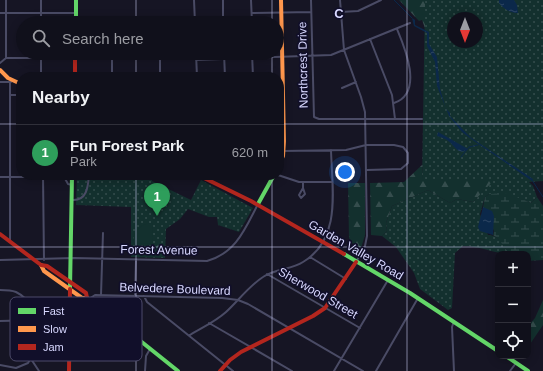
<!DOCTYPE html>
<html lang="en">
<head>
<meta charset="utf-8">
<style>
  :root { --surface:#10101b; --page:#191924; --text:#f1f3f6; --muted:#9c9da3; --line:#30303a; --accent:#9494b2 }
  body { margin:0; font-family:Arial,sans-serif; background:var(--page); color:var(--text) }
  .controls { position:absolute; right:12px; bottom:12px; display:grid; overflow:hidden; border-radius:8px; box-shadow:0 2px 10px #0003 }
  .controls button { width:36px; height:36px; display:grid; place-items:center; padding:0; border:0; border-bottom:1px solid var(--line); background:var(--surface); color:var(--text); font:20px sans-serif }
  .compass { position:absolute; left:447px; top:12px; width:36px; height:36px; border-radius:50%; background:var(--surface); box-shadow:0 2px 10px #0003; rotate:180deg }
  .you { position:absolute; left:345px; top:172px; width:14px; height:14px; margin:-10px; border:3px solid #fff; border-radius:50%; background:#1a73e8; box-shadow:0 0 0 6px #1a73e833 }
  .badge { display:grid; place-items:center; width:26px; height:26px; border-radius:50%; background:var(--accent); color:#fff; font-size:13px; font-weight:700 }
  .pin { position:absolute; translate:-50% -33px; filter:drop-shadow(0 1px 2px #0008) }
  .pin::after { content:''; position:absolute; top:21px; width:14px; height:12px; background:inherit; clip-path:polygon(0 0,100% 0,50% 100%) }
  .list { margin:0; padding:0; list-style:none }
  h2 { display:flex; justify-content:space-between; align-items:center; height:52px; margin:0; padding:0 16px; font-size:17px }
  h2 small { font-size:13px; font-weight:400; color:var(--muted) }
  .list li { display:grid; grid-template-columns:26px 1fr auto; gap:12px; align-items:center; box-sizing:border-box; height:56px; padding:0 16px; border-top:1px solid var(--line) }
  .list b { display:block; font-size:15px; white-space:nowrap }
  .list p { margin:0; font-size:13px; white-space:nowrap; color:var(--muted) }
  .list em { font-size:13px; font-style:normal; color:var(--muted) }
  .icon { flex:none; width:22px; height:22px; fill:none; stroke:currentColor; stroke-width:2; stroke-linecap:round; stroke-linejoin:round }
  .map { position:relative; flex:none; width:543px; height:371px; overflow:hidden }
  .search { position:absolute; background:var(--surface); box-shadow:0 2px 10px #0003; left:16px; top:16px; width:268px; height:44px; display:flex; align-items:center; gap:10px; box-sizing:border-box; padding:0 14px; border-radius:22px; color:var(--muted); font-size:15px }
  .panel { position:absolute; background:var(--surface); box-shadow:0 2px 10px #0003; left:16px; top:72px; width:268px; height:108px; border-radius:16px }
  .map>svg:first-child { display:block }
  .grass { fill:url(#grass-dots); fill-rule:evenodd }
  .forest { fill:url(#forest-firs) }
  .wetland { fill:url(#wetland-marsh) }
  .pitch { fill:#13302e }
  .water { fill:url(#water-ripples) }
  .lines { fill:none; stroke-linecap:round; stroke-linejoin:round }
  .stream { stroke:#0b284a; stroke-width:1 }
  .street { stroke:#4a4b65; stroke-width:2 }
  .fast { stroke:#63d668; stroke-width:4 }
  .slow { stroke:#ff974d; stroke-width:4 }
  .jam { stroke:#b3261e; stroke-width:4 }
  .grid { fill:none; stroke:#d8d8ff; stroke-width:1; stroke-opacity:0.55 }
  .labels { text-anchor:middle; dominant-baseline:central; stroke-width:3.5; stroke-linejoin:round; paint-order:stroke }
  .street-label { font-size:12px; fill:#d8d8ff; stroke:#110f2a }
  .key { fill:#110f2a; stroke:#4d4b6a; stroke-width:1 }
  .key-label { font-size:11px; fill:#d8d8ff }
  .grid-label { font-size:13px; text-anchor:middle; font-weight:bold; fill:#d8d8ff; stroke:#110f2a; stroke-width:3.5; stroke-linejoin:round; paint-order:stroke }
</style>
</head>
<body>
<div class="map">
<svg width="543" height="371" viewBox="0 0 543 371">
  <defs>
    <pattern id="grass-dots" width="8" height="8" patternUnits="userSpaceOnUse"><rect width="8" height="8" fill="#13302e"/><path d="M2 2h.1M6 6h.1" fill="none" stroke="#354d4d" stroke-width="1.8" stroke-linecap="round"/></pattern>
    <pattern id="forest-firs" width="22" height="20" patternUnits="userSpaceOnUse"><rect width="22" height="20" fill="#13302e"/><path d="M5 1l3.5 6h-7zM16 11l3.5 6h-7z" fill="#354d4d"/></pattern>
    <pattern id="wetland-marsh" width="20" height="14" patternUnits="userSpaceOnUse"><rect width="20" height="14" fill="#13302e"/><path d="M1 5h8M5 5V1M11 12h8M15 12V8" fill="none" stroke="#354d4d"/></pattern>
    <pattern id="water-ripples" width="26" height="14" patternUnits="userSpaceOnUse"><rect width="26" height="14" fill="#0b284a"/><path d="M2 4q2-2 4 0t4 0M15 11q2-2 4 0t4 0" fill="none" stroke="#2e4665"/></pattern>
  </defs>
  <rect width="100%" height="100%" fill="#161524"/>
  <path class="grass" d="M 425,0 L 543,0 L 543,181 L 529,182 L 533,186 L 537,197 L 531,203 L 520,199 L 489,194 L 485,197 L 480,214 L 488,235 C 501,235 502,247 512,254 C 494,254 481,246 463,246 L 455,253 L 452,308 L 448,310 L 420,289 L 414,273 L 396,247 L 382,236 L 387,231 L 386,223 L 392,206 L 428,190 L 450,203 L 457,199 L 473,202 L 492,181 L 422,181 ZM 453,18 L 477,18 L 477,42 L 453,42 Z
    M 77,175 L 153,175 L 152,176 L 152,181 L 191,200 L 201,180 L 253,208 L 239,232 L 218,225 L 217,217 L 209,217 L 188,209 L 180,219 L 166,229 L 165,258 L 131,257 L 131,207 L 76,205 Z"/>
  <path class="forest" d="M 399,0 L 425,0 L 425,28 L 422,20 L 419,21 Z
    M 422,165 L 422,181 L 493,181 L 473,202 L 457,199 L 450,203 L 428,190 L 392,206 L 386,223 L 387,231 L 382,236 L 371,235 L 370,183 L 404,182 Z
    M 348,183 L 365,183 L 365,235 L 361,248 L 352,243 L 349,238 Z
    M 543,300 L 543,325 L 528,347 L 528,326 L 535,318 Z"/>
  <path class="wetland" d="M 507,193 L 531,203 L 537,197 L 543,206 L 543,260 L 528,261 L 528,254 C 523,254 516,255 511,254 C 505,251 502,240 493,235 L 494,231 L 483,207 L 485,197 L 489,194 Z"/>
  <path class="pitch" d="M 153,223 L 152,244 L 133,243 C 133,231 141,223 153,223 Z"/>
  <path class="water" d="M 499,0 L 514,0 L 517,5 L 518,13 C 511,14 503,8 499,3 Z
    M 412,18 L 415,20 L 415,25 L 429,32 L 429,44 L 437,57 L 440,89 L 446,109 L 450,113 L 450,116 L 470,137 L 533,179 L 532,181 L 474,141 L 462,132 L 449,116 L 437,86 L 435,62 L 427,46 L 427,33 L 414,26 Z
    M 438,132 L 468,149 C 458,157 454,144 447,140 C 444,138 440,137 437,136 Z
    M 483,207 L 492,211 L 494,216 L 493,235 L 480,231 L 478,227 Z"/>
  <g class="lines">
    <path class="stream" d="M 394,0 L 412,18
      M 461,157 L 469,147 L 478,145
      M 532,180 L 543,197"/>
    <path class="street" d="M 6,0 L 6,58
      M 194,0 L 195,23
      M 223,0 L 223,23
      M 251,0 L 252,23
      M 311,0 L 314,117 L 319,119 L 422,119
      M 340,0 L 344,50 L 361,97 L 365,112 L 367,236 L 365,246 L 356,262
      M 341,12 L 358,11 L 381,0
      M 0,13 L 76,13
      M 252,13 L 311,12
      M 41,23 L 41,0
      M 370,39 L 392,95 L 395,119
      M 196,53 L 197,77
      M 224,53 L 225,77
      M 252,53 L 253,77
      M 196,60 L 331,55 L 410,23
      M 0,63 L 6,58 L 75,58
      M 41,77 L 41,53
      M 112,77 L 112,53
      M 160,77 L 160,53
      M 0,82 L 11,82
      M 10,82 L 10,241
      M 342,88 L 356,82
      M 11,95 L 18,95 L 21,99
      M 394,103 C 424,93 405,48 397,29
      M 283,151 L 346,150 L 366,145 L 394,145 L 403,147 L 408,153 L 408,163 L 401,169 L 367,170
      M 43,175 L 44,260
      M 63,175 L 68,184 L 72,185
      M 278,175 L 299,182 L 331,182
      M 0,177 L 43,177
      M 303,182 L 303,188 L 299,195 L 301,198 L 305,194 L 303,188
      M 72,200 C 87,201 88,187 89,175
      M 310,257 L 346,279
      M 0,260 L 74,258 L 207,261 C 236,253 245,229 258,204
      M 267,274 L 360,328
      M 0,290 C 5,290 11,290 16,292 C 31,299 42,321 40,337 C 38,346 33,355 28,363 L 16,368 L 0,365
      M 101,295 L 103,233
      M 135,296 L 136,260
      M 144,296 L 147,302 L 233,371
      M 89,299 L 95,295 L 222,298 L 238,300 L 248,304 L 363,371
      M 0,321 L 38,320
      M 454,321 L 452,327 L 454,371
      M 209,323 L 292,371
      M 190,335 C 201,328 215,322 226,312 C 238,301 249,286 263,277 C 276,268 291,270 303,262 C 342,239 332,189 331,150
      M 31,359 L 39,371
      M 145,371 L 146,356 L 150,349
      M 334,371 L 388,280
      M 376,371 L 418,298
      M 510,371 L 516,363"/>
    <path class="fast" d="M 76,0 L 76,23
      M 258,204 L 274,175
      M 344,254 L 410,293 L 498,351
      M 70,289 L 72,175
      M 128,331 L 178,371
      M 506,356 L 528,371"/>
    <path class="slow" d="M 0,70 L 8,78 L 21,84
      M 279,165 L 283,156 L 284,141 L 281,0
      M 41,265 L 44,271 L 82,298 L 87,298"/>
    <path class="jam" d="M 75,53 L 75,77
      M 198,175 L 251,201 L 344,254
      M 0,234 L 41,265 L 47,266 L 86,293 L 87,298 L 128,331
      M 69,371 L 70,289
      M 220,371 L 230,360 L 241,352 L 313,316 L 325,308 L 356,262"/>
  </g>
  <path class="grid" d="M 136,0 L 136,23M 272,0 L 272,23M 407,0 L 407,371M 136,53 L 136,77M 272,53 L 272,77M 0,124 L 21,124M 279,124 L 543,124M 136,175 L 136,371M 272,175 L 272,371M 0,247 L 543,247"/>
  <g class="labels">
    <g class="street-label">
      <text transform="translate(303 65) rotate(-91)">Northcrest Drive</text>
      <text transform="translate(159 250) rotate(1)">Forest Avenue</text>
      <text transform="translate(356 250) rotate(30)">Garden Valley Road</text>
      <text transform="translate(175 289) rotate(2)">Belvedere Boulevard</text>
      <text transform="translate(318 293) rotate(30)">Sherwood Street</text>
    </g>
  </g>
  <rect x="10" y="297" width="132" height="64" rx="6" class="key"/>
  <rect x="18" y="308" width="18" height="6" fill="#63d668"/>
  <rect x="18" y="326" width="18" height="6" fill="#ff974d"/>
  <rect x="18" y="344" width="18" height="6" fill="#b3261e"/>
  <g class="key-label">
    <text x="43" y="315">Fast</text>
    <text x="43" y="333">Slow</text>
    <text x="43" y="351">Jam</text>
  </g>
  <g class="grid-label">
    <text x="339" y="18">C</text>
  </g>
</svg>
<div class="controls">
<button>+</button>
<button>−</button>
<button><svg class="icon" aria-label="locate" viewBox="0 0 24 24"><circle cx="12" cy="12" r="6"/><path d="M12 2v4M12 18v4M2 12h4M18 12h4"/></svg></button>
</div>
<svg class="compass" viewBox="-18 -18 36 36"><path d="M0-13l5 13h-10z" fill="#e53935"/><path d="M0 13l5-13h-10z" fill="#9c9da3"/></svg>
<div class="you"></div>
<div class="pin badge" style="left:157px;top:216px;background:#2e9e5b">1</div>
<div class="search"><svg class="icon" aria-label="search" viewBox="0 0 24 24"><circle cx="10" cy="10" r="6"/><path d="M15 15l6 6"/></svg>Search here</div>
<section class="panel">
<h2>Nearby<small></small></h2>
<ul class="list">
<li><span class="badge" style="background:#2e9e5b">1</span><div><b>Fun Forest Park</b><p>Park</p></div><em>620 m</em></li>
</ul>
</section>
</div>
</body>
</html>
